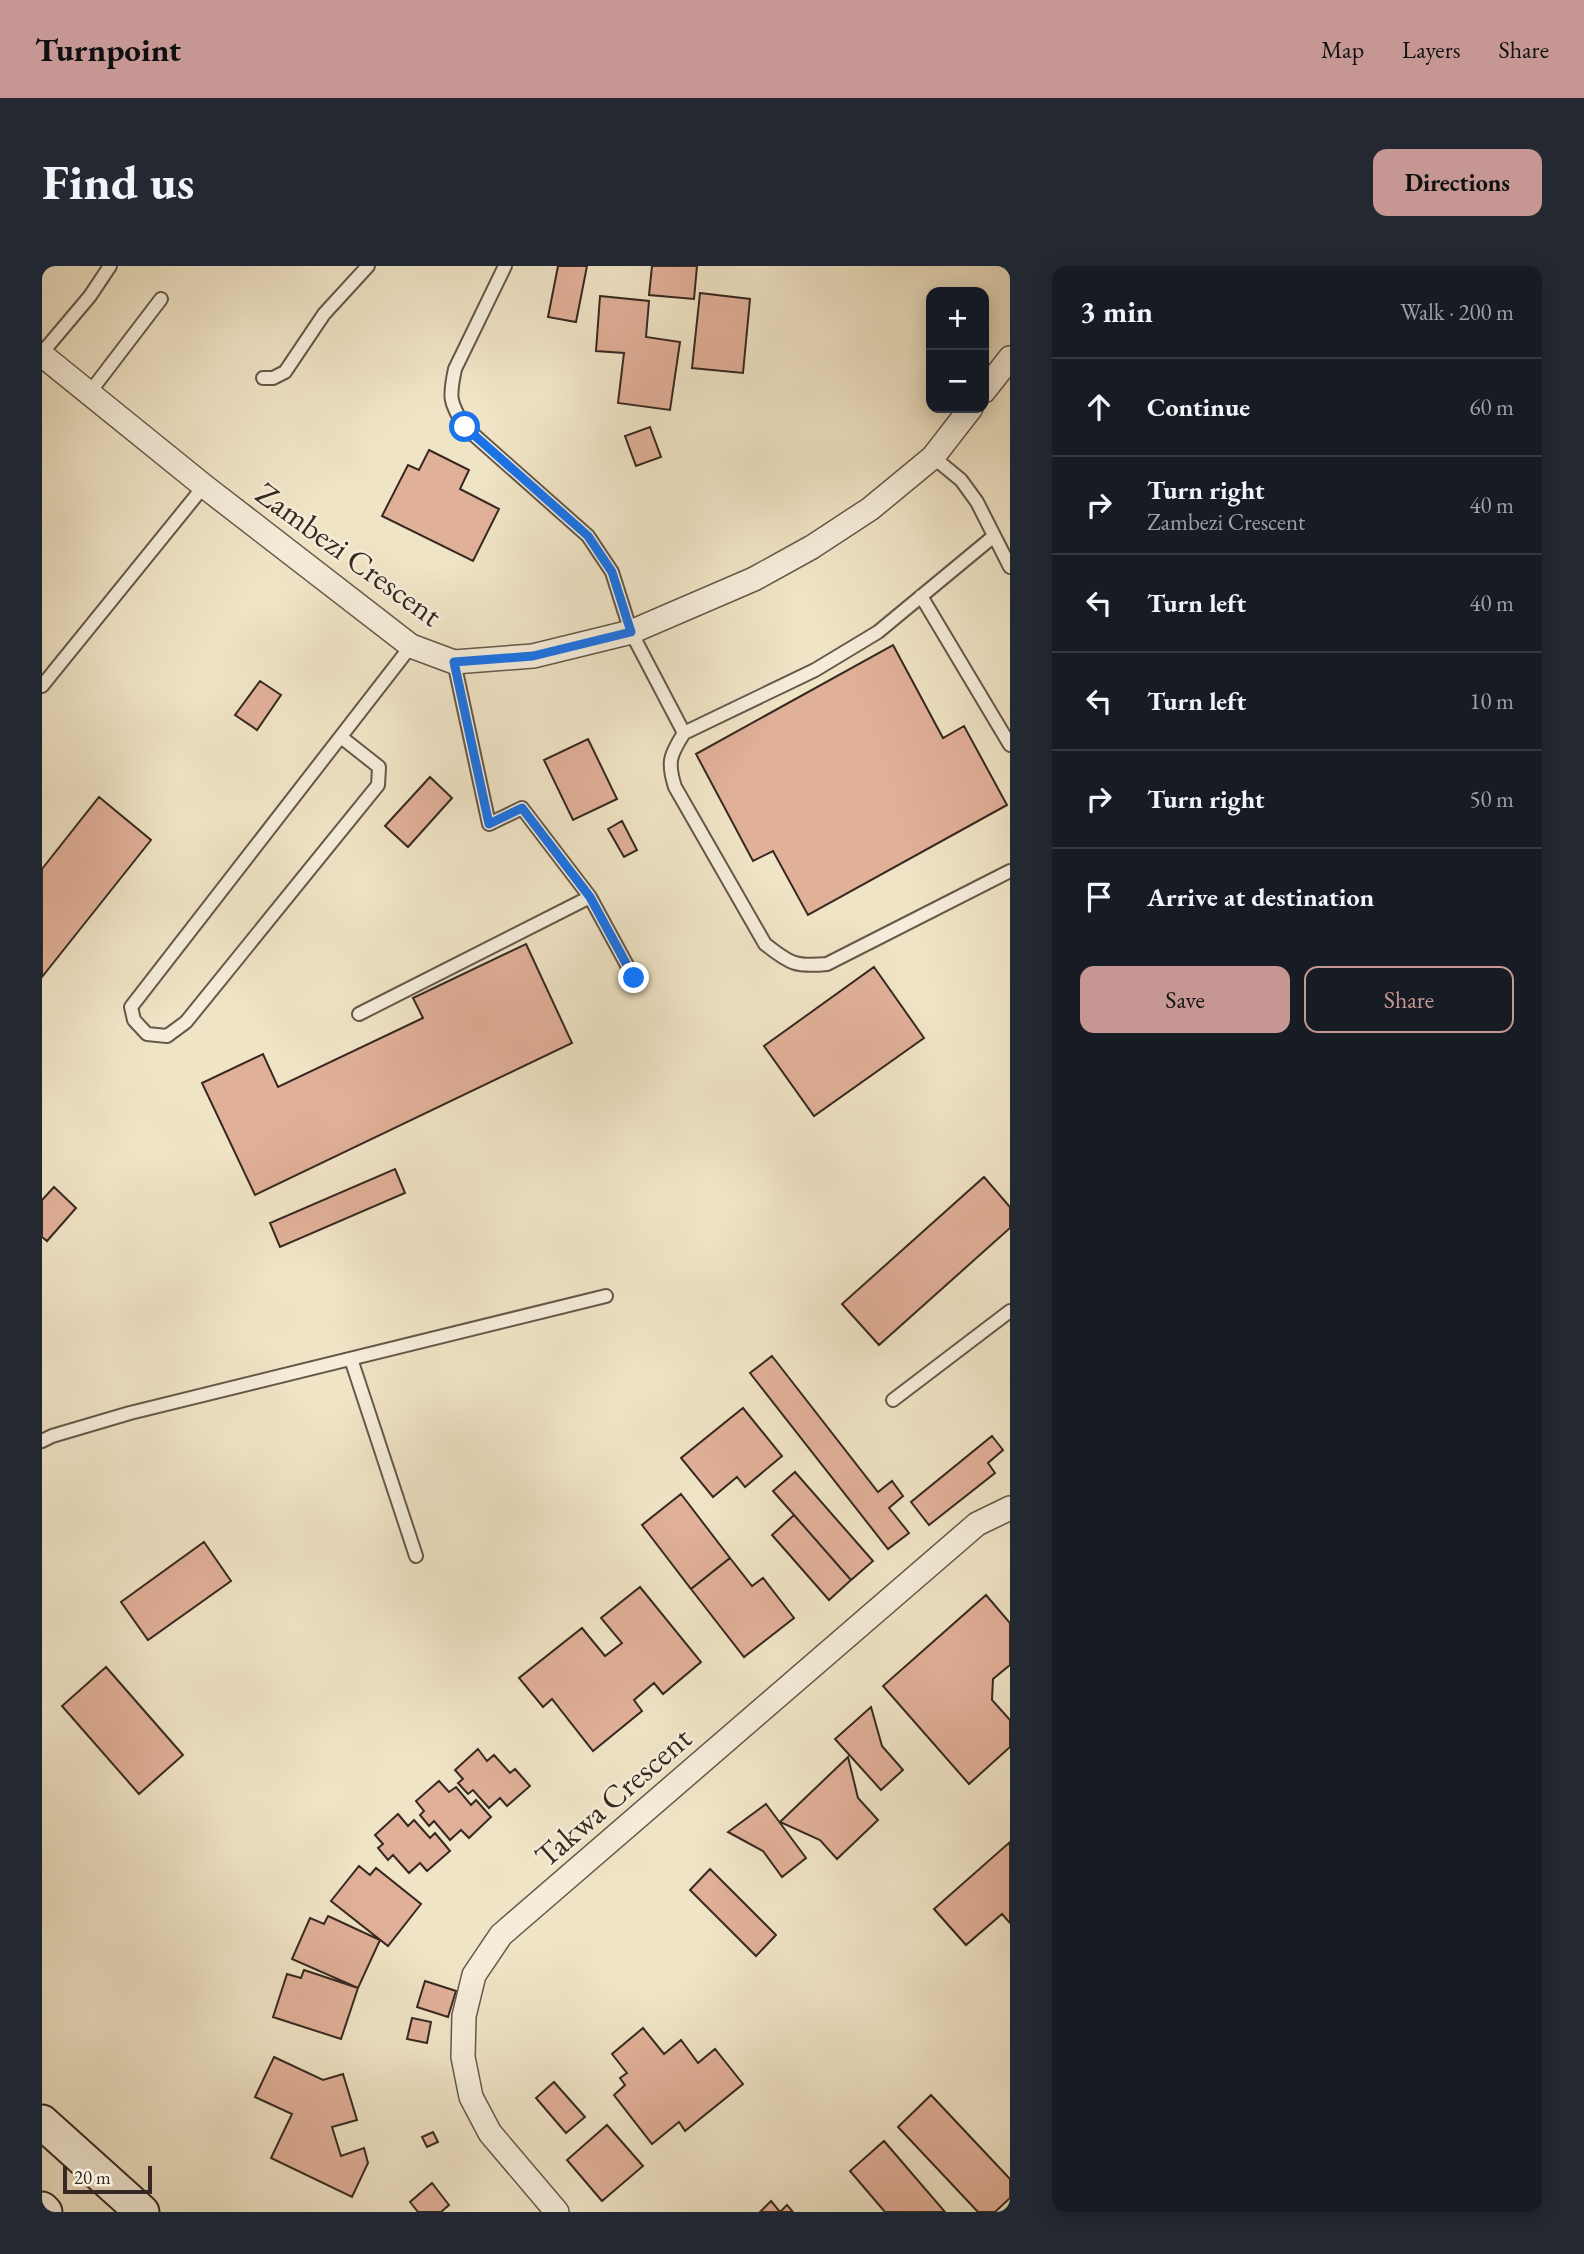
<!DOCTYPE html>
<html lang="en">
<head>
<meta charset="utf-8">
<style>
  :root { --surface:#171b24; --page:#242831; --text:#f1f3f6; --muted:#9ea1a6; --line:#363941; --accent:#c59692 }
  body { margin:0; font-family:"EB Garamond",serif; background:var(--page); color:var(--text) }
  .controls { position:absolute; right:21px; top:21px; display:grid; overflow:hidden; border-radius:14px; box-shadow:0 4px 18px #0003 }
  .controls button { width:63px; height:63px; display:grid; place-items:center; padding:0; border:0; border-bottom:2px solid var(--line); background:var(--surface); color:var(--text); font:35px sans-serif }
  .scale { position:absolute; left:21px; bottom:18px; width:89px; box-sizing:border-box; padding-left:7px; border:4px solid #372921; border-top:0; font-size:19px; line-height:24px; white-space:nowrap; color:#372921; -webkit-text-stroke:5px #f5edda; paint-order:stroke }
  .stop { position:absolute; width:21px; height:21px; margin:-16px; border:5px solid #1a73e8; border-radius:50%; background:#fff }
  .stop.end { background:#1a73e8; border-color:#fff; box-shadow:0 2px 7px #0008 }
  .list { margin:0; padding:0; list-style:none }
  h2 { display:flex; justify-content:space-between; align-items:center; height:91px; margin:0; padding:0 28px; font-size:30px }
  h2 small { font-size:23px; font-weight:400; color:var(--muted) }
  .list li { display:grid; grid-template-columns:46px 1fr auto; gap:21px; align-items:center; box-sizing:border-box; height:98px; padding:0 28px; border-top:2px solid var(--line) }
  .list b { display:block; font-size:26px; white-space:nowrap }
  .list p { margin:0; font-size:23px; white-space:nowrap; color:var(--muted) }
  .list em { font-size:23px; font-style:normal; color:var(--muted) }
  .actions { display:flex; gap:14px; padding:21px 28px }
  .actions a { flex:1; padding:16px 0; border:2px solid var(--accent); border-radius:14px; text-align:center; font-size:24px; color:var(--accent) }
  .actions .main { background:var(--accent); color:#111 }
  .icon { flex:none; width:38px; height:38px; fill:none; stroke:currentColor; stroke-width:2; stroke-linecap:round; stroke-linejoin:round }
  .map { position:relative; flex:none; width:968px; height:1946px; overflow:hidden; border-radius:14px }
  header { display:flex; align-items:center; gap:42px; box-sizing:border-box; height:98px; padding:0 35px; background:var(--accent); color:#111 }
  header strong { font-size:33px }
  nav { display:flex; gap:38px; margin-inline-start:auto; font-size:24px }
  .intro { display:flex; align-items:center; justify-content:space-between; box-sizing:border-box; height:168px; padding:0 42px }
  h1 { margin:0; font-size:49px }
  .button { padding:18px 32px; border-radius:14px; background:var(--accent); color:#111; font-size:24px; font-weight:700 }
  main { display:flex; gap:42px; padding:0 42px }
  aside { flex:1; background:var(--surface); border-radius:14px; box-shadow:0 4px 18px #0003 }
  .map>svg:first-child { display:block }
  .building { fill:#e1b099; stroke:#372921; stroke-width:2 }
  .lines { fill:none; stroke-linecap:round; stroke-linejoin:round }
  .service-casing { stroke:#65584a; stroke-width:16 }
  .minor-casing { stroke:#65584a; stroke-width:26 }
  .secondary-casing { stroke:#372921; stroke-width:37 }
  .service { stroke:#f5edda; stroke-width:12 }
  .minor { stroke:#f5edda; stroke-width:23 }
  .secondary { stroke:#f5edda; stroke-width:33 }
  .route { stroke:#1a73e8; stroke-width:9 }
  .labels { text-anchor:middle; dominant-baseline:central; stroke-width:5; stroke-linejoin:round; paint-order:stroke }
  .street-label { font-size:32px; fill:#372921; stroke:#f5edda }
</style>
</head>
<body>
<header>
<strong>Turnpoint</strong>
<nav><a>Map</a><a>Layers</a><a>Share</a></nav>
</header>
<div class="intro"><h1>Find us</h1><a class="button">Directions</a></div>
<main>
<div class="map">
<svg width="968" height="1946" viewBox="0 0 968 1946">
  <rect width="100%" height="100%" fill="#f0e4c6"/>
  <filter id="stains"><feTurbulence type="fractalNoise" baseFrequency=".00286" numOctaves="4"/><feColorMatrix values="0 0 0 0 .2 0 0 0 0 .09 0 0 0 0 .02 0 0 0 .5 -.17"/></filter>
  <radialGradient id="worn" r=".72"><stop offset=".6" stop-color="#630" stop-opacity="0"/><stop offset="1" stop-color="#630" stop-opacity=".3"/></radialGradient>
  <path class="building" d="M 516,0 L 545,0 L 534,56 L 506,51 Z
    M 610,0 L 655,0 L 652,33 L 607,29 Z
    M 658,27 L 708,33 L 701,107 L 650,102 Z
    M 558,30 L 607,35 L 604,71 L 638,76 L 628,144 L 576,137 L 582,87 L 554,85 Z
    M 608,161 L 619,191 L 594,200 L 583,170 Z
    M 387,184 L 427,204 L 418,223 L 457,243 L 431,295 L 340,250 L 366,199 L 377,204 Z
    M 851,379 L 901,472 L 922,460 L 965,539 L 766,649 L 731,585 L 711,595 L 654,488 Z
    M 218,415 L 239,429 L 215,464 L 193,449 Z
    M 546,473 L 575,533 L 531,554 L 502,494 Z
    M 388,511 L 410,532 L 366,581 L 343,560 Z
    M 57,531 L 109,574 L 0,711 L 0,603 Z
    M 580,555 L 595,584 L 582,591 L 566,563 Z
    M 484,678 L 530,777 L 213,929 L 160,817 L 221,788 L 236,821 L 381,752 L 371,732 Z
    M 832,701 L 882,772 L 772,850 L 722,780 Z
    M 353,903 L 363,927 L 238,981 L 228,957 Z
    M 942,911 L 968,941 L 968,962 L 837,1079 L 800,1038 Z
    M 12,921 L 34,942 L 5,975 L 0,971 L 0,934 Z
    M 730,1090 L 836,1226 L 850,1215 L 861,1230 L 847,1242 L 867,1267 L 846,1283 L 708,1107 Z
    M 701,1142 L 740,1190 L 703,1221 L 695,1211 L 671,1231 L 639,1192 Z
    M 950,1170 L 961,1184 L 946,1197 L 953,1207 L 887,1259 L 869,1236 Z
    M 753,1206 L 831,1295 L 809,1314 L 731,1225 Z
    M 639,1228 L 688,1292 L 649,1323 L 600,1259 Z
    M 752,1249 L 809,1314 L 787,1334 L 730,1269 Z
    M 162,1276 L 189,1315 L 106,1374 L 79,1336 Z
    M 688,1292 L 710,1320 L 721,1312 L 752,1352 L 702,1391 L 649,1323 Z
    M 598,1321 L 659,1396 L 621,1428 L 612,1417 L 592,1434 L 600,1445 L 551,1485 L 510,1433 L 501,1441 L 477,1412 L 540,1362 L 563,1390 L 580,1377 L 559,1352 Z
    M 944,1329 L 968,1357 L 968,1399 L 951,1413 L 950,1434 L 968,1454 L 968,1481 L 927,1518 L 841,1420 Z
    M 64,1401 L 141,1489 L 97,1528 L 20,1440 Z
    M 829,1441 L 840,1480 L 861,1504 L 839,1524 L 793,1473 Z
    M 436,1483 L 445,1495 L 452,1489 L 468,1507 L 473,1503 L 488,1520 L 465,1540 L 458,1532 L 447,1542 L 431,1524 L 426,1528 L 416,1517 L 421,1513 L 413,1504 Z
    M 806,1491 L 816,1532 L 836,1554 L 795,1593 L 778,1574 L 738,1556 Z
    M 397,1515 L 407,1526 L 414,1521 L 429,1539 L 434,1534 L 449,1551 L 427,1572 L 419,1564 L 408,1574 L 392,1555 L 387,1560 L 378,1549 L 382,1545 L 374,1535 Z
    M 724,1538 L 764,1592 L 740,1611 L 721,1585 L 686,1566 Z
    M 356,1548 L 366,1560 L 372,1554 L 388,1572 L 393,1567 L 408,1585 L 385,1605 L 378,1597 L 367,1607 L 351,1589 L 346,1594 L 336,1582 L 341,1578 L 333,1569 Z
    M 968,1576 L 968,1657 L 960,1648 L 924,1679 L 892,1643 Z
    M 317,1600 L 328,1609 L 334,1602 L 379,1638 L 346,1680 L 289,1635 Z
    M 668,1603 L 734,1669 L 714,1690 L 648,1624 Z
    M 286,1650 L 338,1674 L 316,1722 L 250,1693 L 268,1652 L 282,1658 Z
    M 262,1704 L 316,1722 L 299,1773 L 231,1751 L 245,1708 L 259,1712 Z
    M 383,1715 L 414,1725 L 406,1751 L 375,1741 Z
    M 370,1752 L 389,1756 L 385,1777 L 365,1773 Z
    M 601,1762 L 622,1788 L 639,1774 L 656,1797 L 673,1783 L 701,1818 L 643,1865 L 637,1856 L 610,1878 L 572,1829 L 583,1819 L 578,1812 L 585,1807 L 570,1788 Z
    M 232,1791 L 281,1814 L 301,1808 L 315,1854 L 290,1861 L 299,1890 L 322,1882 L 326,1897 L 310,1931 L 229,1892 L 250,1848 L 213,1831 Z
    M 512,1816 L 543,1851 L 524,1867 L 494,1832 Z
    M 889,1829 L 968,1913 L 968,1932 L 953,1946 L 936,1946 L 856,1861 Z
    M 565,1859 L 601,1900 L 560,1935 L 525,1894 Z
    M 391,1866 L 396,1876 L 385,1881 L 380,1871 Z
    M 842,1875 L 903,1946 L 843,1946 L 808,1905 Z
    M 390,1917 L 407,1939 L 399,1946 L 376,1946 L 368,1936 Z
    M 729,1935 L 738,1946 L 745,1939 L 751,1946 L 718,1946 Z"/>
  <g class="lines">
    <g class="service-casing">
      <path id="service" d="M 463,0 L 413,103 C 407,131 407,136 423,161 L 546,270 L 570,306 L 589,366 L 642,467 C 628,489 625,496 633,521 L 723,678 C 748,698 754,701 785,698 L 968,605
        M 0,87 L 48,30 L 68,0
        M 221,112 L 231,112 L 243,106 L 282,48 L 326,0
        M 48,126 L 119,33
        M 891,191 L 919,214 L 935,236 L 968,301
        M 879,330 L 968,479
        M 0,420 L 162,220
        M 642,467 L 773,404 L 836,366 L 952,270
        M 299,471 L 337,501 L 336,519 L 144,756 L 125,770 L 105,768 L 92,754 L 89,741 L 369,380
        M 548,631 L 592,712
        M 317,748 L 548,631 L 480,542 L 447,558 L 412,396
        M 309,1093 L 374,1290
        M 851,1134 L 968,1045
        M 0,1175 L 10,1170 L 88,1147 L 564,1030"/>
    </g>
    <g class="minor-casing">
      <path id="minor" d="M 0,89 L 162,220 L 369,380 L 412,396 L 491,390 L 589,366 L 712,313 L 770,281 L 828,243 L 891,191 L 929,142
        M 942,125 L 968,92
        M 515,1946 L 448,1867 L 429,1831 L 421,1791 L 422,1750 L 432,1709 L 459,1669 L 935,1258 L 968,1242"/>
    </g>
    <g class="secondary-casing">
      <path id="secondary" d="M 0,1856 L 100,1946
        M 0,1943 L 3,1946"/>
    </g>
    <use href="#service" class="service"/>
    <use href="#minor" class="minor"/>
    <use href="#secondary" class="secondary"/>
  </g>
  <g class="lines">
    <path class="route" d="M 423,161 L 546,270 L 570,306 L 589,366 L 491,390 L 412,396 L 447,558 L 480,542 L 548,631 L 592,712"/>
  </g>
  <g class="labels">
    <g class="street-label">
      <text transform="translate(307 288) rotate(36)">Zambezi Crescent</text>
      <text transform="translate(571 1531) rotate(-41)">Takwa Crescent</text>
    </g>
  </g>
  <rect width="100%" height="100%" filter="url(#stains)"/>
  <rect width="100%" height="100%" fill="url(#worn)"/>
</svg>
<div class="controls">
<button>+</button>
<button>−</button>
</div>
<div class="scale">20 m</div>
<div class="stop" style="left:423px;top:161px"></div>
<div class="stop end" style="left:592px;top:712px"></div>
</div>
<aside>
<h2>3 min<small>Walk · 200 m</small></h2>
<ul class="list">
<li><svg class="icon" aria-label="ahead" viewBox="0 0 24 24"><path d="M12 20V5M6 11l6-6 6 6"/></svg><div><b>Continue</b></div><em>60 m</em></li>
<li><svg class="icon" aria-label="right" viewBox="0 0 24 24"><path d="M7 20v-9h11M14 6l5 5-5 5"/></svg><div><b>Turn right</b><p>Zambezi Crescent</p></div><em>40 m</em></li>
<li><svg class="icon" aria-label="left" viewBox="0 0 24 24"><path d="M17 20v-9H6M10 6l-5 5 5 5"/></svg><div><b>Turn left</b></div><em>40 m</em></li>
<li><svg class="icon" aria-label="left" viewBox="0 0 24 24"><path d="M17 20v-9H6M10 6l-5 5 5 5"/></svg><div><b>Turn left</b></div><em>10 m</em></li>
<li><svg class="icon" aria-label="right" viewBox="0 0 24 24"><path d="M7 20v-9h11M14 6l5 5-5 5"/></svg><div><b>Turn right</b></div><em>50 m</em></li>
<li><svg class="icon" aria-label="arrive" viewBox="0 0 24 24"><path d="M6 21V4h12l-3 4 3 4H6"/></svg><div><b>Arrive at destination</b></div></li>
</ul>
<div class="actions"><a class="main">Save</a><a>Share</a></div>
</aside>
</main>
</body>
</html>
